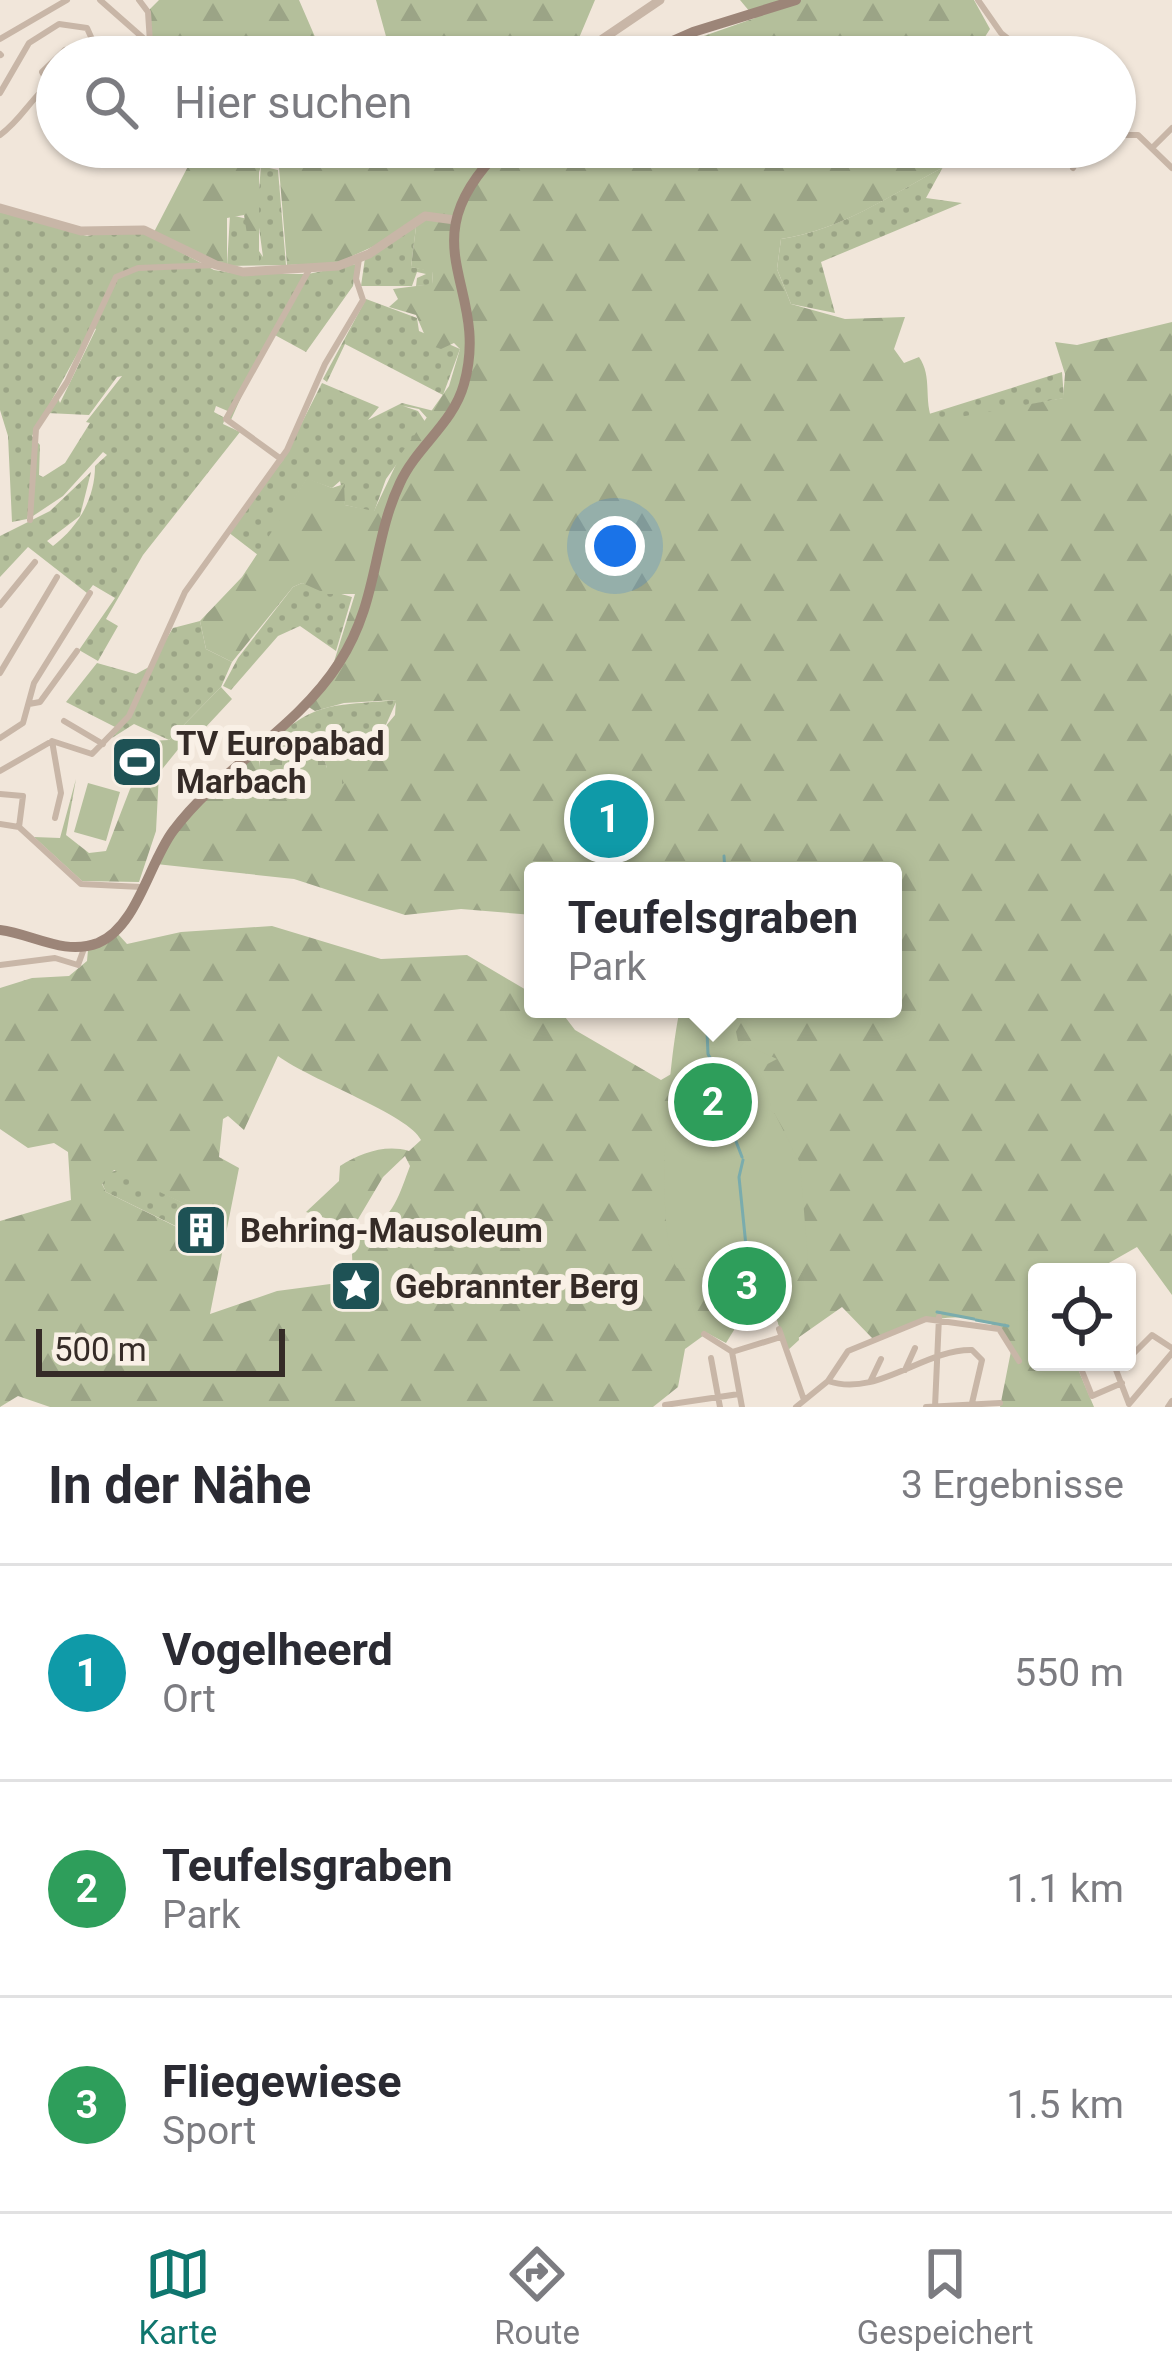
<!DOCTYPE html>
<html lang="de">
<head>
<meta charset="utf-8">
<style>
  :root { --surface:#fff; --page:#f2f2f3; --text:#2b2b33; --muted:#7c7c81; --line:#e1e1e2; --accent:#0f766e }
  body { margin:0; font-family:Roboto,sans-serif; background:var(--page); color:var(--text) }
  .controls { position:absolute; right:36px; bottom:36px; display:grid; overflow:hidden; border-radius:12px; box-shadow:0 3px 9px #0004 }
  .controls button { width:108px; height:108px; display:grid; place-items:center; padding:0; border:0; border-bottom:3px solid var(--line); background:var(--surface); color:var(--text); font:60px sans-serif }
  .scale { position:absolute; left:36px; bottom:30px; width:249px; box-sizing:border-box; padding-left:12px; border:6px solid #352b27; border-top:0; font-size:33px; line-height:42px; white-space:nowrap; color:#352b27; -webkit-text-stroke:9px #f9f0e6; paint-order:stroke }
  .you { position:absolute; left:615px; top:546px; width:42px; height:42px; margin:-30px; border:9px solid #fff; border-radius:50%; background:#1a73e8; box-shadow:0 0 0 18px #1a73e833 }
  .badge { display:grid; place-items:center; width:78px; height:78px; border-radius:50%; background:var(--accent); color:#fff; font-size:39px; font-weight:700 }
  .pin { position:absolute; translate:-50% -50%; border:6px solid #fff; box-shadow:0 3px 12px #0006 }
  .popup { position:absolute; left:524px; top:862px; width:378px; height:156px; box-sizing:border-box; display:grid; place-content:center; border-radius:12px; background:var(--surface); filter:drop-shadow(0 3px 9px #0005); font-size:39px; white-space:nowrap; color:var(--muted) }
  .popup b { font-size:45px; color:var(--text) }
  .popup::after { content:''; position:absolute; left:50%; top:100%; margin-left:-24px; border:24px solid transparent; border-top-color:var(--surface) }
  .list { margin:0; padding:0; list-style:none }
  h2 { display:flex; justify-content:space-between; align-items:center; height:156px; margin:0; padding:0 48px; font-size:51px }
  h2 small { font-size:39px; font-weight:400; color:var(--muted) }
  .list li { display:grid; grid-template-columns:78px 1fr auto; gap:36px; align-items:center; box-sizing:border-box; height:216px; padding:0 48px; border-top:3px solid var(--line) }
  .list b { display:block; font-size:45px; white-space:nowrap }
  .list p { margin:0; font-size:39px; white-space:nowrap; color:var(--muted) }
  .list em { font-size:39px; font-style:normal; color:var(--muted) }
  .icon { flex:none; width:66px; height:66px; fill:none; stroke:currentColor; stroke-width:2; stroke-linecap:round; stroke-linejoin:round }
  .map { position:relative; flex:none; width:1172px; height:1407px; overflow:hidden }
  .search { position:absolute; background:var(--surface); box-shadow:0 3px 9px #0004; left:36px; right:36px; top:36px; height:132px; display:flex; align-items:center; gap:30px; box-sizing:border-box; padding:0 42px; border-radius:66px; color:var(--muted); font-size:45px }
  .sheet { height:804px; background:var(--surface) }
  nav { display:flex; justify-content:space-around; align-items:center; box-sizing:border-box; height:168px; border-top:3px solid var(--line); background:var(--surface); font-size:33px; color:var(--muted) }
  nav a { display:grid; justify-items:center; gap:6px }
  nav .on { color:var(--accent) }
  .map>svg:first-child { display:block }
  .grass { fill:url(#grass-dots); fill-rule:evenodd }
  .forest { fill:url(#forest-firs); fill-rule:evenodd }
  .cemetery { fill:url(#cemetery-stones) }
  .park { fill:#b4bf9b }
  .lines { fill:none; stroke-linecap:round; stroke-linejoin:round }
  .stream { stroke:#7aacad; stroke-width:3 }
  .minor { stroke:#c8b6a7; stroke-width:6 }
  .tertiary { stroke:#c8b6a7; stroke-width:9 }
  .secondary { stroke:#9c8578; stroke-width:10 }
  .labels { text-anchor:middle; dominant-baseline:central; stroke-width:12; stroke-linejoin:round; paint-order:stroke }
  .poi-label { font-size:33px; font-weight:bold; fill:#352b27; stroke:#f9f0e6; text-anchor:start }
</style>
</head>
<body>
<div class="map">
<svg width="1172" height="1407" viewBox="0 0 1172 1407">
  <defs>
    <pattern id="grass-dots" width="8" height="8" patternUnits="userSpaceOnUse" patternTransform="scale(3)"><rect width="8" height="8" fill="#b4bf9b"/><path d="M2 2h.1M6 6h.1" fill="none" stroke="#9ba486" stroke-width="1.8" stroke-linecap="round"/></pattern>
    <pattern id="forest-firs" width="22" height="20" patternUnits="userSpaceOnUse" patternTransform="scale(3)"><rect width="22" height="20" fill="#b4bf9b"/><path d="M5 1l3.5 6h-7zM16 11l3.5 6h-7z" fill="#9ba486"/></pattern>
    <pattern id="cemetery-stones" width="16" height="16" patternUnits="userSpaceOnUse" patternTransform="scale(3)"><rect width="16" height="16" fill="#b4bf9b"/><path d="M2 7V4a2 2 0 0 1 4 0v3zM10 15v-3a2 2 0 0 1 4 0v3z" fill="#9ba486"/></pattern>
  </defs>
  <rect width="100%" height="100%" fill="#f1e6da"/>
  <path class="grass" d="M 945,147 L 954,147 L 926,198 L 962,203 L 821,262 L 835,313 L 791,304 L 777,269 L 781,239 C 841,230 888,196 942,168 Z
    M 261,166 L 278,170 L 286,265 L 227,266 L 230,215 L 248,219 L 249,236 L 263,257 L 257,213 Z
    M 0,212 L 87,236 L 113,230 L 145,233 L 214,270 L 239,274 L 308,274 L 356,264 L 353,286 L 306,352 L 273,334 L 304,283 L 265,344 L 230,422 L 230,412 L 216,406 L 214,412 L 225,418 L 223,424 L 240,432 L 143,555 L 106,619 L 118,626 L 98,661 L 79,650 L 115,598 L 93,585 L 87,593 L 28,547 L 0,577 L 0,536 L 50,511 L 91,472 L 80,516 L 47,541 L 53,546 C 78,527 95,499 95,466 L 107,455 L 103,452 L 63,496 L 33,516 L 32,501 L 27,519 L 12,522 L 8,436 L 0,410 ZM 92,327 L 96,329 L 60,403 L 58,398 L 47,413 L 89,415 L 117,377 L 122,376 L 86,422 L 90,423 L 65,463 L 43,477 L 39,475 L 40,445 L 32,436 Z
    M 416,227 L 411,267 L 433,271 L 432,285 L 416,286 L 417,278 L 426,274 L 417,272 L 412,286 L 361,286 L 365,258 Z
    M 366,299 L 417,318 L 419,331 L 460,349 L 443,395 L 345,344 L 327,382 L 323,379 Z
    M 1062,372 L 1064,398 L 941,423 L 932,422 L 929,414 Z
    M 322,383 L 379,407 L 368,420 L 402,403 L 434,411 L 428,419 L 419,409 L 403,406 L 418,411 L 426,423 L 386,479 L 374,512 L 345,505 L 340,481 L 332,488 L 307,479 L 258,555 L 228,532 L 283,460 Z
    M 302,583 L 352,597 L 336,651 L 300,626 L 278,636 L 231,690 L 223,686 L 238,658 L 293,587 Z
    M 200,621 L 206,649 L 232,662 L 221,687 L 169,740 L 134,724 L 112,738 L 119,729 L 66,702 L 97,663 L 136,674 L 149,667 L 173,628 Z
    M 397,700 L 385,727 L 298,740 L 283,736 L 262,755 L 258,752 C 318,700 322,707 397,700 Z
    M 118,1170 L 195,1209 L 207,1225 L 196,1236 L 106,1192 L 102,1183 L 107,1173 Z"/>
  <path class="forest" d="M 159,0 L 299,0 L 322,53 L 151,57 L 149,10 Z
    M 376,0 L 595,0 L 571,57 L 384,57 L 387,40 Z
    M 740,0 L 974,0 L 990,29 L 972,57 L 644,57 L 755,18 Z
    M 198,147 L 945,147 L 942,168 C 889,196 841,230 781,239 L 777,269 L 791,304 L 845,319 L 905,317 L 894,349 L 904,363 L 919,357 C 933,377 923,400 933,422 L 1063,398 L 1065,374 L 1055,342 L 1077,345 L 1172,322 L 1172,1295 L 1137,1247 L 1093,1272 L 1037,1272 L 1037,1362 L 1075,1362 L 1094,1407 L 1000,1407 L 1012,1346 C 988,1296 911,1323 873,1339 L 842,1307 L 785,1347 L 769,1292 L 748,1258 L 731,1266 L 729,1274 L 734,1330 L 726,1343 L 707,1333 L 685,1349 L 678,1387 L 653,1407 L 50,1407 L 18,1396 L 0,1407 L 0,1221 L 71,1200 L 68,1152 L 54,1143 L 28,1148 L 0,1129 L 0,988 L 32,978 L 69,976 L 87,961 L 88,950 L 118,934 L 127,944 L 181,932 L 272,926 L 381,959 L 467,955 L 533,994 L 533,1009 L 559,1009 L 575,1030 L 661,1080 L 673,1073 L 681,1009 L 893,1009 L 893,871 L 533,871 L 533,915 L 461,909 L 405,915 L 294,879 L 156,864 L 179,825 L 258,752 L 261,782 L 284,783 L 288,790 L 327,768 L 316,735 L 385,727 L 395,715 L 396,700 L 344,703 L 315,711 L 307,706 L 333,665 L 355,594 L 327,594 L 302,583 L 293,587 L 232,662 L 206,649 L 200,621 L 242,577 L 307,478 L 332,488 L 344,484 L 345,505 L 374,511 L 401,454 L 449,386 L 460,349 L 454,343 L 441,349 L 429,345 L 416,315 L 389,307 L 398,299 L 393,289 L 432,284 L 433,272 L 411,267 L 416,227 L 337,263 L 287,265 L 279,168 L 262,164 L 259,172 L 259,262 L 251,260 L 244,215 L 227,218 L 227,266 L 154,232 ZM 278,1056 C 310,1080 410,1115 421,1140 L 409,1151 C 385,1144 361,1153 340,1166 L 339,1181 L 306,1212 L 351,1226 L 353,1281 L 277,1291 L 210,1314 L 239,1168 L 219,1157 L 223,1119 L 228,1116 L 244,1130 ZM 405,1156 L 410,1166 C 400,1192 394,1220 364,1230 L 354,1226 L 383,1177 ZM 114,1170 L 195,1209 L 207,1225 L 202,1234 L 195,1236 L 106,1192 L 102,1184 Z
    M 221,687 L 232,699 L 204,729 L 193,731 L 159,773 L 156,831 L 139,882 L 82,881 L 34,837 L 60,838 L 76,779 L 66,835 L 89,853 L 106,851 L 130,789 L 157,753 L 150,741 L 169,740 Z"/>
  <path class="cemetery" d="M 316,735 L 327,768 L 337,769 L 344,783 L 293,809 L 283,795 L 288,790 L 284,784 L 258,779 L 260,757 L 283,736 L 298,740 Z"/>
  <path class="park" d="M 88,783 L 120,792 L 106,841 L 74,832 Z
    M 680,1009 L 731,1009 L 738,1041 L 777,1059 L 730,1084 L 775,1114 L 800,1163 L 808,1260 L 795,1285 L 799,1340 L 787,1351 L 758,1259 L 749,1250 L 736,1248 C 721,1264 699,1272 677,1268 C 653,1232 669,1056 680,1009 Z"/>
  <g class="lines">
    <path class="stream" d="M 724,856 L 725,871
      M 706,1009 L 708,1054 L 724,1085 L 729,1123 L 742,1157
      M 743,1160 L 739,1177 L 746,1246
      M 937,1312 L 974,1319
      M 976,1320 L 1008,1326"/>
    <path class="minor" d="M 100,0 L 150,44
      M 139,0 L 148,12 L 151,57
      M 978,0 L 1001,33 L 1031,57
      M 0,39 L 67,0
      M 0,54 L 1,55
      M 49,84 L 42,72 L 65,50
      M 0,93 L 29,43 L 59,24 L 87,28 L 100,57
      M 0,135 C 24,118 32,94 57,79
      M 1115,135 L 1138,135 L 1172,168
      M 1152,148 L 1172,128
      M 1073,168 L 1085,147
      M 281,459 L 226,419 L 309,270
      M 30,520 L 36,429 L 67,382 L 116,277 L 138,268 L 216,265
      M 0,605 L 35,562
      M 0,673 L 57,577
      M 29,704 L 40,702 L 77,651
      M 64,721 L 103,744
      M 0,738 L 23,723 L 34,683 L 90,593
      M 52,741 L 61,793 L 55,818
      M 0,771 L 52,741 L 92,754 L 129,716 L 185,592 L 287,450 L 325,364 L 363,300 L 356,279 L 359,259
      M 0,794 L 23,796 L 19,827
      M 0,824 L 19,827 L 81,884 L 141,887
      M 0,965 L 55,958 L 78,965 L 85,946
      M 779,1329 L 804,1400
      M 704,1334 L 731,1351
      M 711,1358 L 720,1407
      M 1127,1360 L 1152,1335 L 1172,1348
      M 1089,1362 L 1080,1366 L 1092,1396 L 1122,1383
      M 1113,1362 L 1129,1404
      M 905,1370 L 915,1348
      M 871,1380 L 881,1359
      M 828,1381 C 877,1398 924,1349 972,1350 L 982,1360 L 972,1403
      M 1129,1404 L 1172,1353
      M 665,1405 L 739,1394
      M 742,1407 L 732,1352 L 781,1337
      M 796,1407 L 828,1381 L 848,1351 L 926,1319 L 999,1329 L 1019,1361
      M 926,1407 L 1000,1403
      M 935,1407 L 939,1317
      M 1168,1407 L 1172,1401"/>
    <path class="tertiary" d="M 576,57 L 660,0
      M 0,208 L 81,231 L 144,230 L 216,265 L 243,272 L 338,266 L 369,254 L 425,216 L 455,220"/>
    <path class="secondary" d="M 636,57 L 693,32 L 796,0
      M 0,930 C 33,934 64,956 98,943 C 137,927 149,863 173,831 C 220,768 296,730 339,663 C 379,601 372,542 400,483 C 417,446 453,424 464,384 C 492,285 403,245 503,147"/>
  </g>
  <defs>
    <g id="stadium-square" transform="scale(2.7)"><rect x="-9" y="-9" width="18" height="18" rx="4" fill="#1e5255" stroke="#f9f0e6"/><path d="M0-5a6.5 5 0 1 0 0 10a6.5 5 0 1 0 0-10ZM-3.5-1.8h7v3.6h-7Z" fill="#fff"/></g>
    <g id="building-square" transform="scale(2.7)"><rect x="-9" y="-9" width="18" height="18" rx="4" fill="#1e5255" stroke="#f9f0e6"/><path d="M-4-6H4V6H1V3H-1V6H-4ZM-2.5-4.3h1.7v1.8h-1.7ZM.8-4.3h1.7v1.8H.8ZM-2.5-1h1.7V.8h-1.7ZM.8-1h1.7V.8H.8Z" fill="#fff"/></g>
    <g id="sight-square" transform="scale(2.7)"><rect x="-9" y="-9" width="18" height="18" rx="4" fill="#1e5255" stroke="#f9f0e6"/><path d="M0-6L1.8-2.2L6-1.7L2.9 1.2L3.7 5.4L0 3.3L-3.7 5.4L-2.9 1.2L-6-1.7L-1.8-2.2Z" fill="#fff"/></g>
  </defs>
  <g fill-rule="evenodd">
    <use href="#stadium-square" x="137" y="762"/>
    <use href="#building-square" x="201" y="1230"/>
    <use href="#sight-square" x="356" y="1286"/>
  </g>
  <g class="labels">
    <g class="poi-label">
      <text x="176" y="743">TV Europabad<tspan x="176" dy="38">Marbach</tspan></text>
      <text x="240" y="1230">Behring-Mausoleum</text>
      <text x="395" y="1286">Gebrannter Berg</text>
    </g>
  </g>
</svg>
<div class="controls">
<button><svg class="icon" aria-label="locate" viewBox="0 0 24 24"><circle cx="12" cy="12" r="6"/><path d="M12 2v4M12 18v4M2 12h4M18 12h4"/></svg></button>
</div>
<div class="scale">500 m</div>
<div class="you"></div>
<div class="pin badge" style="left:609px;top:819px;background:#0f9aa8">1</div>
<div class="pin badge" style="left:713px;top:1102px;background:#2e9e5b">2</div>
<div class="popup"><b>Teufelsgraben</b>Park</div>
<div class="pin badge" style="left:747px;top:1286px;background:#2e9e5b">3</div>
<div class="search"><svg class="icon" aria-label="search" viewBox="0 0 24 24"><circle cx="10" cy="10" r="6"/><path d="M15 15l6 6"/></svg>Hier suchen</div>
</div>
<section class="sheet">
<h2>In der Nähe<small>3 Ergebnisse</small></h2>
<ul class="list">
<li><span class="badge" style="background:#0f9aa8">1</span><div><b>Vogelheerd</b><p>Ort</p></div><em>550 m</em></li>
<li><span class="badge" style="background:#2e9e5b">2</span><div><b>Teufelsgraben</b><p>Park</p></div><em>1.1 km</em></li>
<li><span class="badge" style="background:#2e9e5b">3</span><div><b>Fliegewiese</b><p>Sport</p></div><em>1.5 km</em></li>
</ul>
</section>
<nav>
<a class="on"><svg class="icon" aria-label="map" viewBox="0 0 24 24"><path d="M3 6l6-2 6 2 6-2v14l-6 2-6-2-6 2zM9 4v14M15 6v14"/></svg>Karte</a>
<a><svg class="icon" aria-label="directions" viewBox="0 0 24 24"><path d="M12 3l9 9-9 9-9-9zM9 14v-3h6M13 9l2 2-2 2"/></svg>Route</a>
<a><svg class="icon" aria-label="saved" viewBox="0 0 24 24"><path d="M7 4h10v16l-5-4-5 4z"/></svg>Gespeichert</a>
</nav>
</body>
</html>
